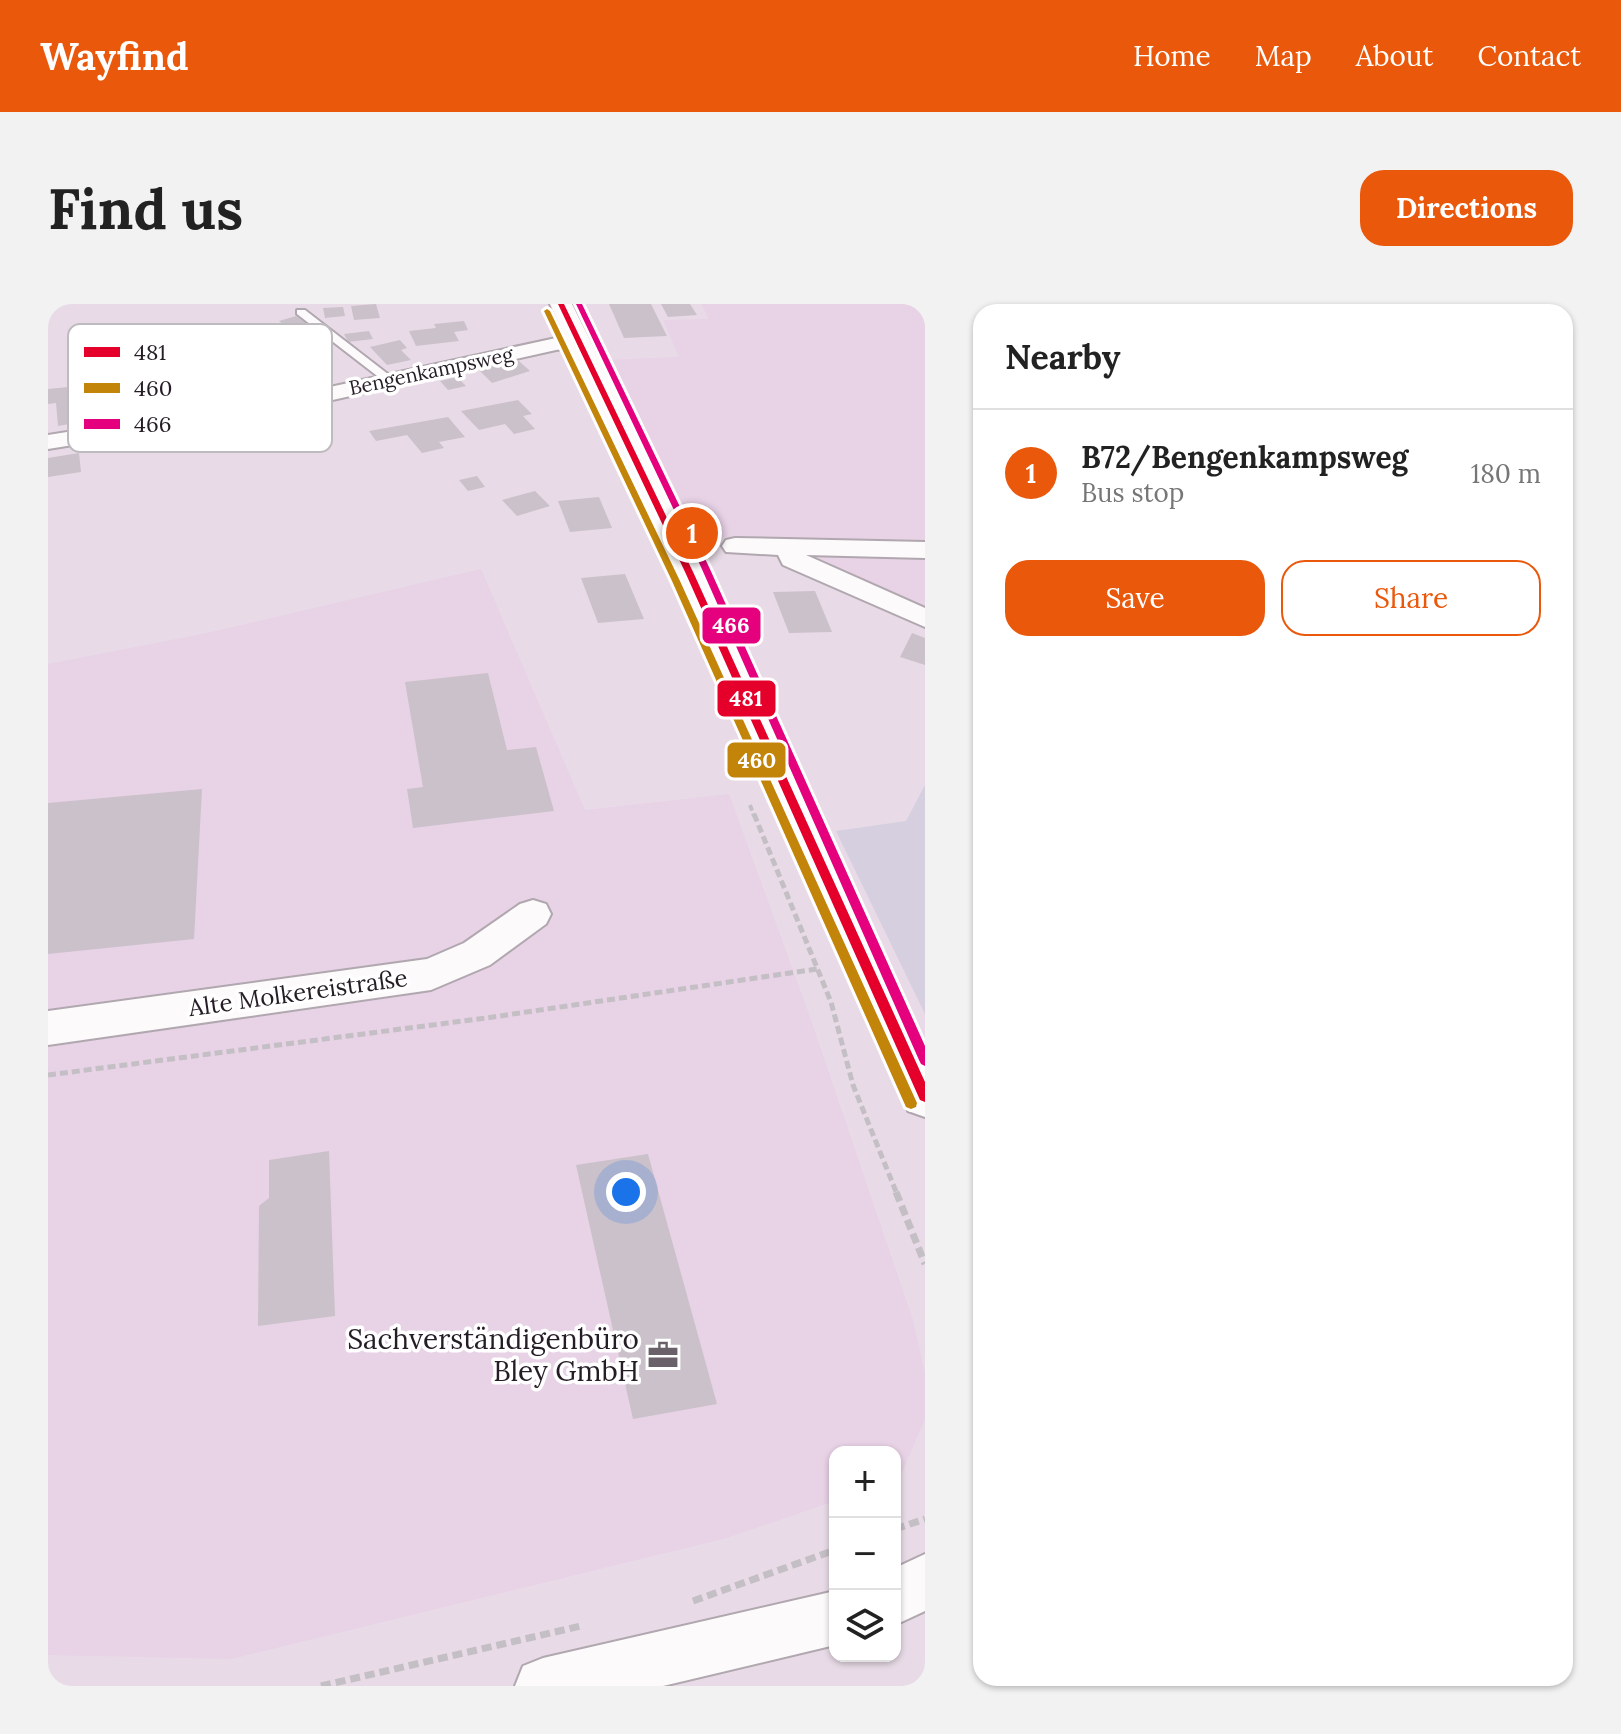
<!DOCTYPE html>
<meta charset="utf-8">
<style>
:root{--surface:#fff;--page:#f2f2f2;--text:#222;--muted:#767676;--line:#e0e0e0;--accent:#ea580c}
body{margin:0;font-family:Lora,serif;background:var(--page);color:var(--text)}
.controls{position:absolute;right:24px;bottom:24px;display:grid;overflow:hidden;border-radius:16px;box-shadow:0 2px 6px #0004}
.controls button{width:72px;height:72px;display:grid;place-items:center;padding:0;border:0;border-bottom:2px solid var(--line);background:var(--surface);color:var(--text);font:40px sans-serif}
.you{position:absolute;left:578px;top:888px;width:28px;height:28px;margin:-20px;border:6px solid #fff;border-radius:50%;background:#1a73e8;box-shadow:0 0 0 12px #1a73e833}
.badge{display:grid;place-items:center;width:52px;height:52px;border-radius:50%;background:var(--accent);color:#fff;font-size:26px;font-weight:700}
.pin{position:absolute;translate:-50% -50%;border:4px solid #fff;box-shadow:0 2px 8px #0006}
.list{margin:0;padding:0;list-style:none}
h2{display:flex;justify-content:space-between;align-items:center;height:104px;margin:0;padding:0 32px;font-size:34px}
h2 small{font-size:26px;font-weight:400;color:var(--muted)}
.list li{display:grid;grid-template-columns:52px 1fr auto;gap:24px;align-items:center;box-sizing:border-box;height:128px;padding:0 32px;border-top:2px solid var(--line)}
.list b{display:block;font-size:30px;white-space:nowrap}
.list p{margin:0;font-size:26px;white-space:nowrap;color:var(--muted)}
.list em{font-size:26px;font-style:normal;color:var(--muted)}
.actions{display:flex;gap:16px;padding:24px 32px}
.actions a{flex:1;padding:18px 0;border:2px solid var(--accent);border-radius:24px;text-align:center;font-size:28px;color:var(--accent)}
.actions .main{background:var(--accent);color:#fff}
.icon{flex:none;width:44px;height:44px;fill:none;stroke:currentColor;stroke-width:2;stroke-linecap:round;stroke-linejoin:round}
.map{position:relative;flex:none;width:877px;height:1382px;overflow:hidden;border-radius:24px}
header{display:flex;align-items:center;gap:48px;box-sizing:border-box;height:112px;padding:0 40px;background:var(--accent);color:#fff}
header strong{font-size:38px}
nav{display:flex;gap:44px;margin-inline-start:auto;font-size:28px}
.intro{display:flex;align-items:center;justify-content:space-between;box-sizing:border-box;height:192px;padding:0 48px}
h1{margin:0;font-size:56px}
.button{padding:20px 36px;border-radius:24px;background:var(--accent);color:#fff;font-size:28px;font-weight:700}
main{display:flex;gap:48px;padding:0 48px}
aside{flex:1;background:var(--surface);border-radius:24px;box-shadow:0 2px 6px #0004}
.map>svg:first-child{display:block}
.built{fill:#e8d2e6}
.industrial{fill:#d6cfdf}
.building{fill:#cbc1ca}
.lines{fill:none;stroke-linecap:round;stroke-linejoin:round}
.service-casing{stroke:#b0a7af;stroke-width:4}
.minor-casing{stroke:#b0a7af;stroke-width:4}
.primary-casing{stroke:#b0a7af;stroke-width:4}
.path-far2{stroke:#c4bfc4;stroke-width:4;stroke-dasharray:6 3;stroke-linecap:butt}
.path-far1{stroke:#c4bfc4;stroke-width:5;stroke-dasharray:8 4;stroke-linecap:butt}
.path{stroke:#c4bfc4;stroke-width:7;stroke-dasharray:10 5;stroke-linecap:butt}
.service{fill:#fcfafb;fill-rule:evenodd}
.minor{fill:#fcfafb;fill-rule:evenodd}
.primary{fill:#fcfafb;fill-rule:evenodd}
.bus-1-casing{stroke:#fff;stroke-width:6}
.bus-2-casing{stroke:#fff;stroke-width:6}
.bus-3-casing{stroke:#fff;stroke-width:6}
.bus-1{fill:#e4002b;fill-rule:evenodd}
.bus-2{fill:#c28409;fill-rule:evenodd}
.bus-3{fill:#e5007d;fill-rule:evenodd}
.labels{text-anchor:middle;stroke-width:7;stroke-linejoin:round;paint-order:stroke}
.far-street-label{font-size:20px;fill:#251d25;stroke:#fff}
.street-label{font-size:24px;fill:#251d25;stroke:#fff}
.near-poi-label{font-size:28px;fill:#251d25;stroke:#fff;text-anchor:end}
.key{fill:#fff;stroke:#bebbbe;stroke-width:2}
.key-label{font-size:22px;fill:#251d25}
.line-badge{stroke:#fff;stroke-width:3}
.badge-label{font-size:22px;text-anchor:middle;font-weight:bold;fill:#fff}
</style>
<header>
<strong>Wayfind</strong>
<nav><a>Home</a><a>Map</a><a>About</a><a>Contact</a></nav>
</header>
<div class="intro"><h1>Find us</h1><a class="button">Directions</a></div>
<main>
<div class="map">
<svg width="877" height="1382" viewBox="0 0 877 1382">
<rect width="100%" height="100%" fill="#e8dbe7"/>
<!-- built -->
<g class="built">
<polygon points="653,0 877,0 877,304 766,252 683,250 678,233 639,237 554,56 631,53 615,16 661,15"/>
<polygon points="433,265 537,506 681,490 762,713 865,1016 877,1069 877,1115 851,1175 847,1177 847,1148 787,1148 787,1197 679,1234 183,1355 0,1351 0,360 159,329"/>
</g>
<!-- industrial -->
<polygon class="industrial" points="877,481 877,710 788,527 858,517"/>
<!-- building -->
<g class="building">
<polygon points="328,0 332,14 306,16 303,2"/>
<polygon points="561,0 603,0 619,32 576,34"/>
<polygon points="613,0 642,0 649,11 620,13"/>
<polygon points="295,3 297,12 277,14 275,4"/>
<polygon points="248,12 265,24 253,28 260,34 229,46 211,33 240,24 231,17"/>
<polygon points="416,17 420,26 406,28 411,37 368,42 361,27 388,24 386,20"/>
<polygon points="321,27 325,35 300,38 296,30"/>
<polygon points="352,36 359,44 353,46 363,56 339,61 322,43"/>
<polygon points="471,57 482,67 444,79 429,64"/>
<polygon points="409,73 418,82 400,86 392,77"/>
<polygon points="20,83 21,98 50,94 51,100 91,95 94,107 10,122 8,99 0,100 0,85"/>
<polygon points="470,96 484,110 475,112 487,125 466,130 457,120 431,126 413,107"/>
<polygon points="400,113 417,133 391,138 396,144 374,149 359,131 328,137 321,127"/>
<polygon points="31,149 33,168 0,173 0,154"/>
<polygon points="429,172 437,183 420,187 411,176"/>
<polygon points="487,187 502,202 469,212 454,196"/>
<polygon points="551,193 564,224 522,228 510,197"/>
<polygon points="577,270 596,315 550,319 533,274"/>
<polygon points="767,287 784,328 741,329 725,288"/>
<polygon points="864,329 877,334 877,361 852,353"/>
<polygon points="440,369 459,446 488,443 506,507 365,524 359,485 375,483 357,378"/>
<polygon points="154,485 146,635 0,650 0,499"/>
<polygon points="281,847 287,1012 210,1022 211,902 221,894 221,856"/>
<polygon points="600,850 669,1100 585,1115 528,861"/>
</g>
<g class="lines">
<!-- service casing -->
<g class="service-casing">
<polygon id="service" points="249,6 257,6 345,74 345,78 337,78 249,10"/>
</g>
<!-- minor casing -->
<g class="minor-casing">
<g id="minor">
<polygon points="531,32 541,38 538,42 508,46 231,108 0,145 0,131 231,94 508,34"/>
<polygon points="687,234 877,238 877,254 758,251 877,304 877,323 735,261 730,251 678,248 674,242 678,236"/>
<polygon points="485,596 498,600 503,610 498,620 442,661 383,686 0,741 0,707 379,655 416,639 472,600"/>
<polygon points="877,1250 877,1307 847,1321 847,1264"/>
<polygon points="787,1287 787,1341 615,1382 467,1382 475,1362 495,1354"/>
</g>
</g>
<!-- primary casing -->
<g class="primary-casing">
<polygon id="primary" points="502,0 524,0 658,270 877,744 877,813 860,807 839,761 627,270"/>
</g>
<!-- path-far2 -->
<polyline class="path-far2" points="702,501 706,512"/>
<!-- path-far1 -->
<g class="path-far1">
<polyline points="706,510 783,698 805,781 849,890"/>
<polyline points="0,771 438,714 769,665"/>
</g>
<!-- path -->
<g class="path">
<polyline points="848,888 877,960"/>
<polyline points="847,1225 877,1215"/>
<polyline points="645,1297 787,1246"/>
<polyline points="273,1382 533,1322"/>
</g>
<!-- service -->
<use href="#service" class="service"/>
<!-- minor -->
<use href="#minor" class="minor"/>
<!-- primary -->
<use href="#primary" class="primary"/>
<!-- bus-1 casing -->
<g class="bus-1-casing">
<polygon id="bus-1" points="510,0 516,0 646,270 877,778 877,798 872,796 638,270"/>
</g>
<!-- bus-2 casing -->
<g class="bus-2-casing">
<polygon id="bus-2" points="499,5 502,7 632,277 869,799 868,803 863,805 858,803 624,277 496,7"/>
</g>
<!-- bus-3 casing -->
<g class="bus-3-casing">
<polygon id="bus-3" points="528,0 534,0 661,263 877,742 877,762 873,760 871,756 653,263"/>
</g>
<!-- bus-1 -->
<use href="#bus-1" class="bus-1"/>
<!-- bus-2 -->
<use href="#bus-2" class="bus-2"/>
<!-- bus-3 -->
<use href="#bus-3" class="bus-3"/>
</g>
<!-- icons -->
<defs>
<g id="office-bare" transform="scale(2.4)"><path d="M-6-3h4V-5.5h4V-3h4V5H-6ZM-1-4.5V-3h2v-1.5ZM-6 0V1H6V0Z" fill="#696069" stroke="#fff" stroke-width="2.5" paint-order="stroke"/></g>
</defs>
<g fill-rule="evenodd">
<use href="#office-bare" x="615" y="1051"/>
</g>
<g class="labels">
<!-- far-street labels -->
<g class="far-street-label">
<text transform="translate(383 67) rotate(-12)" y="7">Bengenkampsweg</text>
</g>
<!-- street labels -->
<g class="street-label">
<text transform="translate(250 689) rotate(-8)" y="8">Alte Molkereistraße</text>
</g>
<!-- near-poi labels -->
<g class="near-poi-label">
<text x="591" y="1045">Sachverständigenbüro<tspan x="591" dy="32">Bley GmbH</tspan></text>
</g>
</g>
<!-- legend -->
<rect x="20" y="20" width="264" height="128" rx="12" class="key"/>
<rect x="36" y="43" width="36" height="10" fill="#e4002b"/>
<rect x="36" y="79" width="36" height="10" fill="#c28409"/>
<rect x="36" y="115" width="36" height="10" fill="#e5007d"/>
<g class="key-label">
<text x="86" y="56">481</text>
<text x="86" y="92">460</text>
<text x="86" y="128">466</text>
</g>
<g class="line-badge">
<rect x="653" y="302" width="61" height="39" rx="8" fill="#e5007d"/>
<rect x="668" y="375" width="61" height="39" rx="8" fill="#e4002b"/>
<rect x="678" y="437" width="61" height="38" rx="8" fill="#c28409"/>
</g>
<g class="badge-label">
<text x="683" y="329">466</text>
<text x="698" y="402">481</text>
<text x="709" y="464">460</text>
</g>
</svg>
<div class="controls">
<button>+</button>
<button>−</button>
<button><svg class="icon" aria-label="layers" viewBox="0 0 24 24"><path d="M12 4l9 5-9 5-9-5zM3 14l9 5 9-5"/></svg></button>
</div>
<div class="you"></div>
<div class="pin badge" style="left:644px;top:229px">1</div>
</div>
<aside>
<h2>Nearby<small></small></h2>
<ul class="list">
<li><span class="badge">1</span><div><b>B72/Bengenkampsweg</b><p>Bus stop</p></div><em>180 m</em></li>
</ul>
<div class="actions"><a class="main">Save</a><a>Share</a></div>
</aside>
</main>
